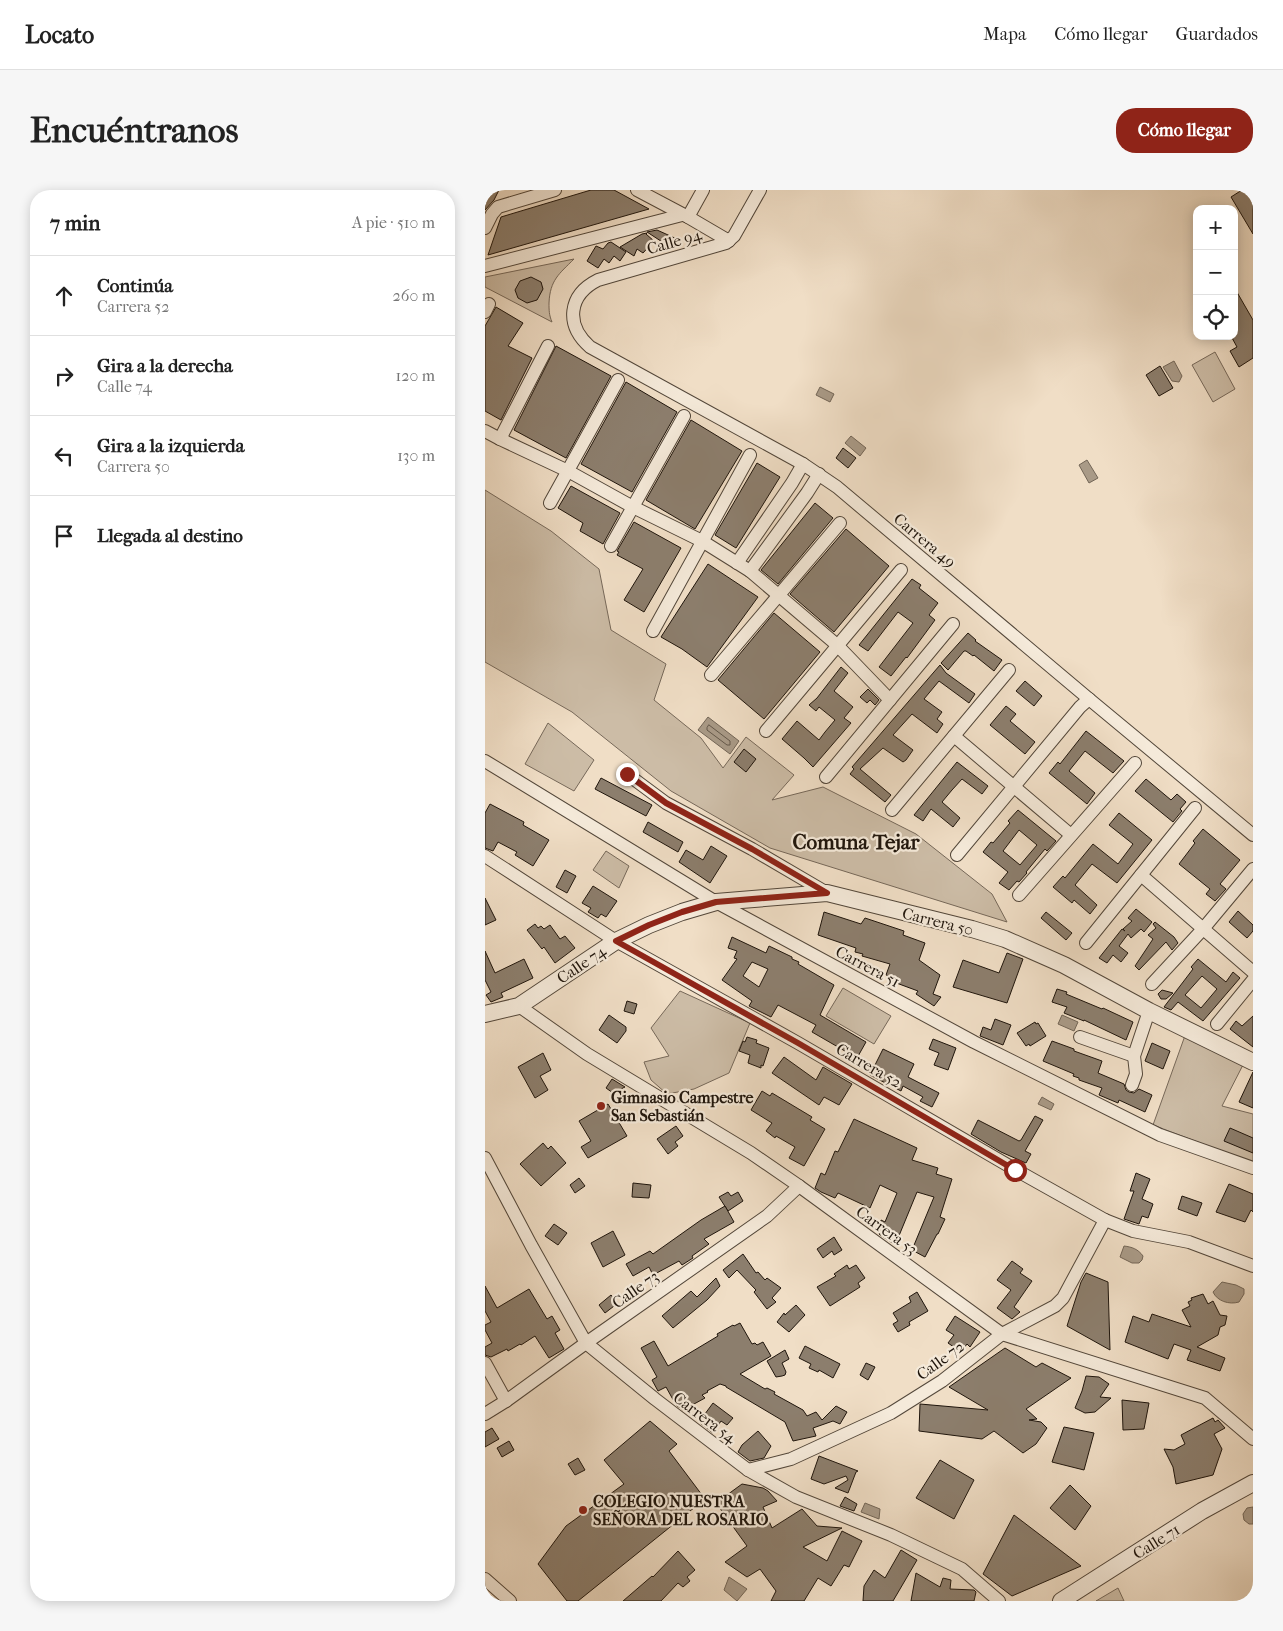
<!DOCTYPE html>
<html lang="es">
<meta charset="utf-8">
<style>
:root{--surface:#fff;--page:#f6f6f6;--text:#222;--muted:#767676;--line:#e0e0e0;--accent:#8f2418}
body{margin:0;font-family:"IM FELL French Canon",serif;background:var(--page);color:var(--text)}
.controls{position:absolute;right:15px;top:15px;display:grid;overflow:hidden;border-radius:10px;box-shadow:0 2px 12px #0003}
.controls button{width:45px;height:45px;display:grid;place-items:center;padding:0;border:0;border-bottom:1px solid var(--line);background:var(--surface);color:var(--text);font:25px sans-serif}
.stop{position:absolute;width:15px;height:15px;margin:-11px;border:4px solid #8f2418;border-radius:50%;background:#fff}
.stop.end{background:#8f2418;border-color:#fff;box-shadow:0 1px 5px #0008}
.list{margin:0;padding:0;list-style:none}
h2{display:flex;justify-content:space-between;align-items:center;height:65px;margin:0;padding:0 20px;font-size:21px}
h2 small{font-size:16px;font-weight:400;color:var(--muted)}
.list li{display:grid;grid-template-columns:32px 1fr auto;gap:15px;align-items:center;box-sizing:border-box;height:80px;padding:0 20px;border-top:1px solid var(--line)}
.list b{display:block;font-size:19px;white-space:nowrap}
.list p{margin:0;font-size:16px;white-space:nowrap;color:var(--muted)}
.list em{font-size:16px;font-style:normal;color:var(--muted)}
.icon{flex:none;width:28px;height:28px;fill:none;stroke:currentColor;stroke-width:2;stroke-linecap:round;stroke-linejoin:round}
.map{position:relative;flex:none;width:768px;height:1411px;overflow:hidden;border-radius:20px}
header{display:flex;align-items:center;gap:30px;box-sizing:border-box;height:70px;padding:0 25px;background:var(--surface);border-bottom:1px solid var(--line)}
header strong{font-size:24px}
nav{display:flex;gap:28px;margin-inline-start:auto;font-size:18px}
.intro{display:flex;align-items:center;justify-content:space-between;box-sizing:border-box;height:120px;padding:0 30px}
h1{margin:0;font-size:35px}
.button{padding:12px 22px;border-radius:20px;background:var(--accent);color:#fff;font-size:18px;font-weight:700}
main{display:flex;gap:30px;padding:0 30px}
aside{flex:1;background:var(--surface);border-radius:20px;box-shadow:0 2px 12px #0003}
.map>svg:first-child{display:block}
.green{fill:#ccbca6;stroke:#766859}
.water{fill:#a99a87;stroke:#726556}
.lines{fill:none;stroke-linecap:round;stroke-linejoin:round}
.shore{stroke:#64584a;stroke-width:1}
.building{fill:#8c7e6d;stroke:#1f150c;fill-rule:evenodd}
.minor-casing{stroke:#53473a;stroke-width:14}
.tertiary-casing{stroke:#53473a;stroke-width:18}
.minor{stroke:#f5eada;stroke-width:12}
.tertiary{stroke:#f5eada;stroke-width:16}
.route{stroke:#8f2418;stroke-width:6}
.poi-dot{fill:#8f2418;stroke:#f5eada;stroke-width:2}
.labels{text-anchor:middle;stroke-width:4.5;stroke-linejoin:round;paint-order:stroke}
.street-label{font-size:16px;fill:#1f150c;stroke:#f5eada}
.poi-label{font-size:16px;font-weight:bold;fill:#1f150c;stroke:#f5eada;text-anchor:start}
.district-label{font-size:21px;font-weight:bold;fill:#1f150c;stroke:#f5eada}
</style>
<header>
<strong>Locato</strong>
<nav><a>Mapa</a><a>Cómo llegar</a><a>Guardados</a></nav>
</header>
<div class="intro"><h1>Encuéntranos</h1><a class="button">Cómo llegar</a></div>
<main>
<aside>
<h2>7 min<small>A pie · 510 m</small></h2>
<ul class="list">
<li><svg class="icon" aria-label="ahead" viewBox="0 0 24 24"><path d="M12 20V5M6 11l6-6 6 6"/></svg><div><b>Continúa</b><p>Carrera 52</p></div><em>260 m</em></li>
<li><svg class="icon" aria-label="right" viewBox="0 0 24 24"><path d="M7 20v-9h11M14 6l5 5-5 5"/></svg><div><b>Gira a la derecha</b><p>Calle 74</p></div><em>120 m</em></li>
<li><svg class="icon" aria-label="left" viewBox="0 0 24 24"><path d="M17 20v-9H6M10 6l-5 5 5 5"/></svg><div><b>Gira a la izquierda</b><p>Carrera 50</p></div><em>130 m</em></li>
<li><svg class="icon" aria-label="arrive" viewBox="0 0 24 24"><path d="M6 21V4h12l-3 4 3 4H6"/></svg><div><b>Llegada al destino</b></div></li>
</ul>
</aside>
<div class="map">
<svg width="768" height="1411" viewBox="0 0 768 1411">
<rect width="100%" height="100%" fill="#f0dec6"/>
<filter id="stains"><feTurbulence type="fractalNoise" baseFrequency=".004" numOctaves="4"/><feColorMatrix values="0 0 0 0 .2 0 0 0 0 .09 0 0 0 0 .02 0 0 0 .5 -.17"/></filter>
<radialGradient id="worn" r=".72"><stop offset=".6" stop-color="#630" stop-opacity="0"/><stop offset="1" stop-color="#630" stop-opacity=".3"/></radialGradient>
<!-- green -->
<g class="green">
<path d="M89,69C74,84 65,90 64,113C64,120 64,125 67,132L0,97V87Z"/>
<polygon points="730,162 750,199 728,212 707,175"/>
<polygon points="0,300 66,341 114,379 126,440 181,474 169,510 216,548 238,578 261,547 309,585 287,610 338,597 431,644 507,704 522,732 285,658 186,601 87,522 0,472"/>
<polygon points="63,533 109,570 89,601 40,574"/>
<polygon points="121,661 144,676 134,698 108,680"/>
<polygon points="358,798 406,826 389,854 341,826"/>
<polygon points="195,801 265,833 244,883 209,899 182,904 166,890 159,872 184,866 166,838"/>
<polygon points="702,840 761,869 737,916 768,924 768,973 668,935"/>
<polygon points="633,1398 639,1411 611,1411"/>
</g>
<!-- water -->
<g class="water">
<polygon points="689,171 697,186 694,192 687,191 678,177"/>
<polygon points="335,197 349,204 345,212 331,205"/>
<polygon points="366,246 381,258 375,266 360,253"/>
<polygon points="602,270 613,288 604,293 594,275"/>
<polygon points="223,527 254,551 245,564 213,540"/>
<polygon points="577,825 593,832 589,841 573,834"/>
<polygon points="557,907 569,914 566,920 553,914"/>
<path d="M639,1056C647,1057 653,1059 658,1066L657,1070L654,1073H647L635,1067Z"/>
<path d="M737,1092L751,1095L759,1099V1104L754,1112C744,1115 732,1111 728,1102Z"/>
<polygon points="380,1313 395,1319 394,1329 376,1322"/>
<polygon points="768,1317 768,1334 764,1334 759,1330 758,1324 762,1318"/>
<polygon points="244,1387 262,1399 252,1411 239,1400"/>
</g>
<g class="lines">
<!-- shore -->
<polygon class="shore" points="224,535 245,551 245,555 242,555 222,540 222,538"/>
</g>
<!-- building -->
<g class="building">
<polygon points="0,0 14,0 9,10 0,20"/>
<polygon points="106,0 129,0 164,19 3,65 16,27"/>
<polygon points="757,0 768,0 768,44 746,7"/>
<polygon points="172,40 192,49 185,57 162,42"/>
<polygon points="162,43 161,44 169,51 158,63 152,59 149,66 135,57 157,44"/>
<polygon points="126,52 141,62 135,71 129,66 124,73 119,69 113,78 102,71 111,56 118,59 123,53"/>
<polygon points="46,87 56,92 58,99 52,110 42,113 33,108 30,100 35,91"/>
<polygon points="749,97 768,130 768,168 754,177 745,161 752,157 746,146 749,146"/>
<polygon points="11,117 38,133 23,156 47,168 16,230 0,221 0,136"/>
<polygon points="71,156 126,186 81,268 29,240"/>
<polygon points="675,176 688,198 674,206 661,185"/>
<polygon points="141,192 192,222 147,302 96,274"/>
<polygon points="206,230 257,261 210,339 161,310"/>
<polygon points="358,258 371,268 363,278 351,268"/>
<polygon points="272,273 295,287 251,358 230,345"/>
<polygon points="86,296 135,323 118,354 95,341 98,333 73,318"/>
<polygon points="330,313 348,328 293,394 276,380"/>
<polygon points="149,332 196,358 159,422 139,410 158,379 132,365 134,362 132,361"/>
<polygon points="361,339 404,376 349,442 305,404"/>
<polygon points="223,374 273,407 222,477 197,459 176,447"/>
<polygon points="427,389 436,395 434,398 453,413 444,425 450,430 422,468 421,467 406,486 394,477 428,433 413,422 383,461 374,455"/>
<polygon points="289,423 335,462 279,529 233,490"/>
<polygon points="483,443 491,450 490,451 517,470 509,481 489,465 488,466 481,461 479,461 463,480 456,473"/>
<polygon points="455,475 461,483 490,504 484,513 454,491 439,509 457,522 452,529 458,534 452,543 427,524 408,545 428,560 421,570 418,572 398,558 375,579 406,605 400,612 365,584 369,579 367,577"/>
<polygon points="356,477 363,483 349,501 368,517 359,528 366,533 328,577 319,568 297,549 312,531 334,550 340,542 350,530 334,517 331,521 324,515 332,508"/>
<polygon points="540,491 557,506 549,516 531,501"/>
<polygon points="383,499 394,510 390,515 385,510 382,513 375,507"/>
<polygon points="521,516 531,524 525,531 550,552 540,564 505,535"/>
<polygon points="601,541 639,571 628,583 600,561 584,581 610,603 602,614 564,583 573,572 575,574"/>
<polygon points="259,559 271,569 261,582 249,572"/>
<polygon points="472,572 503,596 497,604 477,589 467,600 457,612 475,628 468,637 446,619 438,631 429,625"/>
<polygon points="116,588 167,615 161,626 110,599"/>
<polygon points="661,589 686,610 692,604 701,612 695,619 697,621 688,632 650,601"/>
<polygon points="5,614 39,632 38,635 64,650 48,676 30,665 32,662 13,652 8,661 0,658 0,623"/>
<path d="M533,620L571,651L562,661L560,659L541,682L542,683L534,692L532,691L524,700L514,693L523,682L498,662L506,652L508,653L525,633L523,631ZM534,640L552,655L535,675L518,661Z"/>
<polygon points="634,623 667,650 632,693 607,674 590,695 612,715 605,724 589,710 587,713 568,697 578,686 580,688 608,654 633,674 648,654 624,635"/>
<polygon points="163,632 198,652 193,662 158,642"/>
<polygon points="718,639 755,670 735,694 741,699 730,711 721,704 725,699 694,674 710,653 708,651"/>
<polygon points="226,656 242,666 225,693 194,672 201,660 218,670"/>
<polygon points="80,680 91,686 82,703 71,697"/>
<polygon points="108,696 132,711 121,727 116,724 113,728 103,722 106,718 97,713"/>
<polygon points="0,708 11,730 0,735"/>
<polygon points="651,719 667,732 659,742 656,739 646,748 643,744 634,756 643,763 636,772 628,765 622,773 614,768 637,739 640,741 638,739 647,731 643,728"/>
<polygon points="753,721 768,735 768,741 762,748 744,732"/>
<polygon points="339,722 376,734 380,728 419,741 418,745 440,753 434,770 455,785 448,804 456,807 449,816 431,804 433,801 406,791 408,787 401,785 405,774 377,766 378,764 370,762 371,758 333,745"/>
<polygon points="561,722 587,743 581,750 556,728"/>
<polygon points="670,732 689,747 693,753 687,760 681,752 654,780 650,776 668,749 663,745 671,738 668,734"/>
<polygon points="50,734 53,738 56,736 59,739 65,735 75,749 80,746 90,758 70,773 59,757 57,759 42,740"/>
<path d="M247,747L281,763L284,756L307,767V769L314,772L313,774L349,795L335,825L381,852L372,868L327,842L331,835L293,815L286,827L264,816L267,811L237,790L252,769L249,768L252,761L243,758ZM267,772L283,779L274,797L258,786Z"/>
<polygon points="0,761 10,783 39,769 48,788 16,803 18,807 6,812 1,805 6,802 0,790"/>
<polygon points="522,763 538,769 522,813 468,797 478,770 514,783"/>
<path d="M713,769L741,792L748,782L755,788L718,831L693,812L686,820L679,817L708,779L706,777ZM717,786L732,799L716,818L700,805Z"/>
<polygon points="572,799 582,802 581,804 617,819 618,818 648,832 641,850 599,830 599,831 579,823 582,817 567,812"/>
<polygon points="677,800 688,803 681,809 676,809 673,804"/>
<polygon points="142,811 152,814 149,824 139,821"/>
<polygon points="124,825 141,837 141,841 132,853 114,840"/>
<polygon points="768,826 768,857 745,839 751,831 757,836"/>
<polygon points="510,829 526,835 518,855 495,846 498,837 506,840"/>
<polygon points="550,832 551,834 553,833 561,846 545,856 544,854 541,856 532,843"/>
<polygon points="262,847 272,850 271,853 284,858 278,876 276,875 276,878 263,873 265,865 254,861 258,851 260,852"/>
<polygon points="448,849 471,858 463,880 449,875 454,863 444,859"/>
<polygon points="567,851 589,859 589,861 617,871 613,883 639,894 641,900 644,902 649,903 654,899 667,905 660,922 634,910 633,913 614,905 617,898 594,890 594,888 588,886 589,884 558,871"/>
<polygon points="667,853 685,861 678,879 660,871"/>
<polygon points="398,859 429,874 423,887 454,903 447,917 435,911 438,907 418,896 416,901 385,885"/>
<polygon points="58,863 66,880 55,886 63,900 50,908 33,877"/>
<polygon points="299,867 331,890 338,877 367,894 354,915 339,907 334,915 287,883"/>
<polygon points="768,882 768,918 754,912"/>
<polygon points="127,889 140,897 128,903 121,898"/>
<polygon points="277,901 285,906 287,903 327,927 325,930 340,939 319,976 304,968 310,957 291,946 290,948 281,941 287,933 266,920"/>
<polygon points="123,914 142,946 103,968 96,957 106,951 94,931"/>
<polygon points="550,926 558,930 540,961 546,964 541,973 516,962 486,944 493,930 534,951 536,950"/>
<polygon points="369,929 432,958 427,970 453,978 451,984 467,989 455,1027 460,1029 453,1044 452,1044 440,1067 427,1060 449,1007 432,1002 411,1053 410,1052 409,1054 394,1044 396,1040 392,1038 396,1030 400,1032 412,1003 395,995 385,1018 353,1003 350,1008 336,1002 330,998 336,983 340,985 350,961 353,962"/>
<polygon points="191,936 198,946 190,952 193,956 183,964 172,949"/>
<polygon points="745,938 768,948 768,963 739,951"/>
<polygon points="58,953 63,959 66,956 81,973 56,996 35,974"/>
<polygon points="651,983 665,989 657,1009 668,1014 663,1028 657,1026 654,1034 639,1029 649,1001 645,1001"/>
<polygon points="94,988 100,996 90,1003 85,995"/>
<polygon points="148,993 166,995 164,1008 147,1007"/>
<polygon points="744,994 768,1004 768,1022 766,1020 760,1032 731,1022"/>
<polygon points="243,1002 246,1006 253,1002 258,1011 243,1021 234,1007"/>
<polygon points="697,1006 717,1013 712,1026 693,1019"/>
<polygon points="240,1016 249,1032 219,1049 224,1054 207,1066 208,1068 197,1075 194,1071 168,1085 164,1077 148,1086 141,1074 165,1061 168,1064 216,1030"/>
<polygon points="69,1034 82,1043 73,1055 60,1046"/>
<polygon points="128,1041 140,1065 118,1077 106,1053"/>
<polygon points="349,1047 357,1060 349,1065 347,1061 338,1068 332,1059"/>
<polygon points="258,1064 271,1083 273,1082 280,1090 282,1088 296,1098 287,1108 291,1112 282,1119 269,1102 271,1100 252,1080 244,1088 238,1080"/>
<polygon points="527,1071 538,1079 535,1083 547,1091 529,1117 535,1122 527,1129 512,1118 526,1100 512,1090"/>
<polygon points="362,1075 364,1079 371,1075 380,1088 373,1093 375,1097 345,1116 332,1097 351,1086 349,1084"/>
<polygon points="601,1083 623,1092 625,1160 582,1136 596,1092"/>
<polygon points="231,1088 235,1096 222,1110 188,1138 177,1126 206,1101 212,1107"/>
<polygon points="0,1096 12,1118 44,1099 62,1129 67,1126 75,1140 70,1143 79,1159 64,1168 50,1146 36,1155 35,1154 23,1161 22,1159 6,1167 0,1165 0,1157 7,1153 0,1140 0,1135 6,1132 0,1121"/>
<polygon points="432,1102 443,1121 424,1132 425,1135 413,1142 408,1134 413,1131 408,1123 426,1112 424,1107"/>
<polygon points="718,1104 723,1114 728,1111 735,1125 742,1126 740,1135 735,1137 733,1145 712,1157 740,1168 735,1181 702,1170 706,1160 689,1154 683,1169 640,1152 648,1126 664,1132 667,1124 706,1137 697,1120 705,1116 703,1112 707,1110 706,1108"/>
<polygon points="126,1105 133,1113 120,1123 114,1115"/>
<polygon points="311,1115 320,1125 304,1142 292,1132 299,1123 300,1125"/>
<polygon points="470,1126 495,1142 485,1157 482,1154 476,1162 463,1153 469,1145 461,1140"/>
<polygon points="255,1133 267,1154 270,1153 272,1155 278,1152 286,1166 255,1184 280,1199 282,1198 290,1202 289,1204 318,1220 322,1226 331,1222 337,1230 351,1216 362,1222 355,1234 348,1231 328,1238 331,1246 308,1251 300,1232 241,1197 241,1196 235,1194 222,1201 223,1202 217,1205 220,1208 198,1220 191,1215 181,1197 173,1201 167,1190 172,1187 156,1158 169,1151 183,1176 233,1146 232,1144 248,1135 249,1136"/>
<polygon points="320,1156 355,1174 348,1188 334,1180 333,1182 324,1178 326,1174 314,1168"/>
<polygon points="520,1158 551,1177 557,1173 586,1188 541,1219 552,1229 544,1230 556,1232 562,1238 551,1254 538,1263 509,1241 497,1249 434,1241 435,1214 503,1220 464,1197"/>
<polygon points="300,1160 304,1169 297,1173 301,1182 300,1185 297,1186 291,1187 282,1171"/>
<polygon points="381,1173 390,1177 383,1190 375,1185"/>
<polygon points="601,1186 614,1187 624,1194 615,1207 626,1208 610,1222 600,1223 590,1218 597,1201"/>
<polygon points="637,1210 664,1213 659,1239 638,1240"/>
<polygon points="228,1213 248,1228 242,1235 236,1231 228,1243 214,1232"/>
<polygon points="728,1228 730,1232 733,1230 740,1238 729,1244 737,1259 728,1285 691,1294 688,1277 679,1259 689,1260 700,1254 696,1245"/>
<polygon points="165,1231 192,1254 184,1261 220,1309 93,1411 82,1411 53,1374 81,1336 139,1294 119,1270"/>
<polygon points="579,1237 609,1243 599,1280 567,1272"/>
<polygon points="7,1238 14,1249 0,1257 0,1242"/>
<polygon points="273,1241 286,1256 279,1268 265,1271 253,1262 257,1255"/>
<polygon points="24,1251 29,1260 17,1267 12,1258"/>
<polygon points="334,1266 373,1281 371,1282 363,1303 350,1298 363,1290 361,1286 339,1294 326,1289"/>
<polygon points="93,1268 100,1280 90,1285 83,1274"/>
<polygon points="455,1270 489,1290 469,1329 431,1308"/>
<polygon points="257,1294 278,1298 283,1301 292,1311 278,1317 287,1338 317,1319 332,1336 357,1338 318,1357 342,1371 357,1341 377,1351 364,1377 359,1375 346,1396 333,1388 319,1411 286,1411 291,1401 275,1379 262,1387 240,1372 262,1356 231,1313"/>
<polygon points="585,1295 606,1316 590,1340 565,1318"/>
<polygon points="360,1307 372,1314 369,1321 355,1316"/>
<polygon points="529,1325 596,1376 527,1406 498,1384"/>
<polygon points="416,1360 432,1370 408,1411 378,1411 379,1396 389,1380 400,1388"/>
<polygon points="193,1361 210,1380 202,1387 205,1391 198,1397 193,1393 176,1411 138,1411 167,1386 168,1387"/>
<polygon points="431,1383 455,1397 458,1388 466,1390 465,1399 489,1400 491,1402 489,1411 426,1411"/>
</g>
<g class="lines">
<!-- minor casing -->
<g class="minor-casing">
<g id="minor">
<polyline points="152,0 203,27 244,51"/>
<path d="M275,0L249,46L241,53L113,90C83,105 80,135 105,157L318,274L352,297L604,509L768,645"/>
<polyline points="203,27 218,0"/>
<polyline points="0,38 7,24 13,17 70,0"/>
<polyline points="0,76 197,25"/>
<polyline points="0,122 4,114"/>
<polyline points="0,241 15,249 83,281 148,317 217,351 265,381 352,455 405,510"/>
<polyline points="15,249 63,156"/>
<polyline points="65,313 133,190"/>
<polyline points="126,356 199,226"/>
<polyline points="252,373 307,293 318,274"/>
<polyline points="265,381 322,303 334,284"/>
<polyline points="168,441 265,265"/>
<polyline points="226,485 355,333"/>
<polyline points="281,541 416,380"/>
<polyline points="469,546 586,645"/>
<polyline points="0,571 231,712 489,852 675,945 768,978"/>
<polyline points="142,584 181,613 267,659 342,703"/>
<polyline points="341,587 468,434"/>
<polyline points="407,620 524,480"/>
<polyline points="472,665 595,517 604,509"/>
<polyline points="0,666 131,751 313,853 531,980 620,1030 648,1041 704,1052 768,1076"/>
<polyline points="656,685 768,782"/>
<polyline points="534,705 650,573"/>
<polyline points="601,753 710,618"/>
<polyline points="667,794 718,739 768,679"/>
<polyline points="34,816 102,864 266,963 314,996 517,1144 720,1208 768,1249"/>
<polyline points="732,834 768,790"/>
<polyline points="595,847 649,866"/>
<polyline points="647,895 651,884 649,866 664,821"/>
<polyline points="0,968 46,1055 101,1153 170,1209 263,1280 311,1307 406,1345 477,1379 514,1411"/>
<polyline points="0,1173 21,1211"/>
<polyline points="0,1224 21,1211 101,1153 282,1026 314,996"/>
<polyline points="263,1280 306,1269 406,1223 457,1191 517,1144 570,1116 578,1108 620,1030"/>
<polyline points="0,1389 25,1411"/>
</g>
</g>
<!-- tertiary casing -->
<g class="tertiary-casing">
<g id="tertiary">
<polyline points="0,824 34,816 131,751 164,735 197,722 231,712 342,703 487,739 520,749 579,775 664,821 768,872"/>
<polyline points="576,1411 717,1321 768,1293"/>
</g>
</g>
<!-- minor -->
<use href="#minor" class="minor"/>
<!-- tertiary -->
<use href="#tertiary" class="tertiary"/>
</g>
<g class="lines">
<!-- route -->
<polyline class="route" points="142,584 181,613 267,659 342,703 231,712 197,722 164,735 131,751 313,853 530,980"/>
</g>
<!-- markers -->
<g class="poi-dot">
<circle cx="116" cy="916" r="5"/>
<circle cx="98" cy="1320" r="5"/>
</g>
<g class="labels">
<!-- street labels -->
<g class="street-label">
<text transform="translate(189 51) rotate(-16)" y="6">Calle 94</text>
<text transform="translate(440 350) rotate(40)" y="6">Carrera 49</text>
<text transform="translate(453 731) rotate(14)" y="6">Carrera 50</text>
<text transform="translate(96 774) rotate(-34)" y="6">Calle 74</text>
<text transform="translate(383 776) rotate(28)" y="6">Carrera 51</text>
<text transform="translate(384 875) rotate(30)" y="6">Carrera 52</text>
<text transform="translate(402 1040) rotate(36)" y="6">Carrera 53</text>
<text transform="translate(150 1099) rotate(-35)" y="6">Calle 73</text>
<text transform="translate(455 1170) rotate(-36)" y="6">Calle 72</text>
<text transform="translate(220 1227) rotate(37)" y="6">Carrera 54</text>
<text transform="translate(671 1351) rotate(-32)" y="6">Calle 71</text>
</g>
<!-- poi labels -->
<g class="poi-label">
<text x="126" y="913">Gimnasio Campestre<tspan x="126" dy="18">San Sebastián</tspan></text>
<text x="108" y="1317">COLEGIO NUESTRA<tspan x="108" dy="18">SEÑORA DEL ROSARIO</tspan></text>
</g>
<!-- district labels -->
<g class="district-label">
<text x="371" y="659">Comuna Tejar</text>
</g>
</g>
<rect width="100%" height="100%" filter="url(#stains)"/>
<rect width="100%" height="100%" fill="url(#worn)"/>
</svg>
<div class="controls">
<button>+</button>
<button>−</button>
<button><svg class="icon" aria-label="locate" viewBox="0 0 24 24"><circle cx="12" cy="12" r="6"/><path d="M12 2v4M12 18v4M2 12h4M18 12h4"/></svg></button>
</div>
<div class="stop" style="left:530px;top:980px"></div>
<div class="stop end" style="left:142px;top:584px"></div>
</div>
</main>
